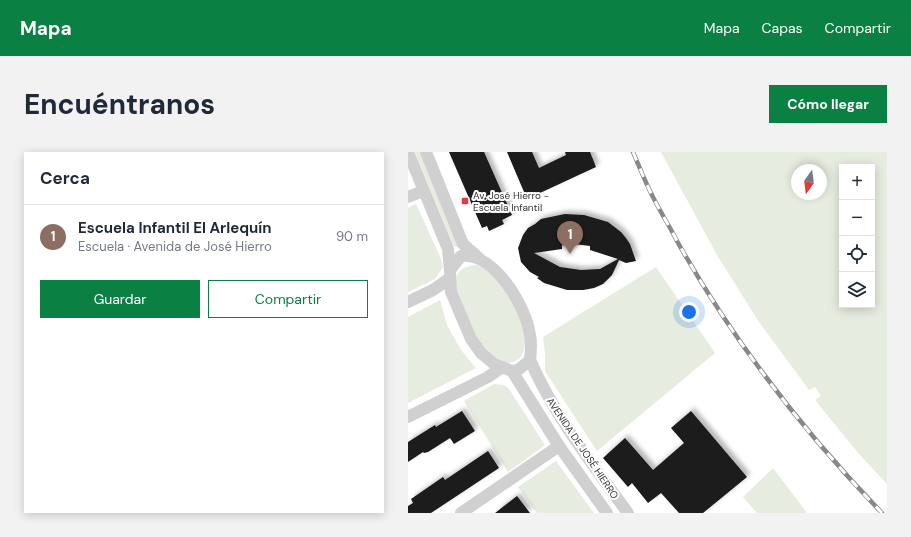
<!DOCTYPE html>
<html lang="es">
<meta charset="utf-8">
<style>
:root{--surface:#fff;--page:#f2f2f3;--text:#1f2937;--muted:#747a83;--line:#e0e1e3;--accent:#0b8043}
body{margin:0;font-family:"DM Sans",sans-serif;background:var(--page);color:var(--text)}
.controls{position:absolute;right:12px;top:12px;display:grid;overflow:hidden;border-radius:0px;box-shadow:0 2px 10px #0003}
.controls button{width:36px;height:36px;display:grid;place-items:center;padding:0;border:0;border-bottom:1px solid var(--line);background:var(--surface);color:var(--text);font:20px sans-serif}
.compass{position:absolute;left:383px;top:12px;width:36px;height:36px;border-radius:50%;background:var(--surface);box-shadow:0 2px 10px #0003;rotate:194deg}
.you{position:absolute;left:281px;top:160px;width:14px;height:14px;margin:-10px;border:3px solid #fff;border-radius:50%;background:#1a73e8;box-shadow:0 0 0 6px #1a73e833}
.badge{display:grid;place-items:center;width:26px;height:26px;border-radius:50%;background:var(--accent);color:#fff;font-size:13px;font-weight:700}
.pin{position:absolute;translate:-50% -33px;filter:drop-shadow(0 1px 2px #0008)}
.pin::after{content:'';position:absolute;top:21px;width:14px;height:12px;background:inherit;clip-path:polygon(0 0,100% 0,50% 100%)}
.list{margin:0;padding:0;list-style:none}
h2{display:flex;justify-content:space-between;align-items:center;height:52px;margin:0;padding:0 16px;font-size:17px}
h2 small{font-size:13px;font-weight:400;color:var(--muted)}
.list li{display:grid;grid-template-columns:26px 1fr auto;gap:12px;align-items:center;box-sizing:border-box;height:64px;padding:0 16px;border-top:1px solid var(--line)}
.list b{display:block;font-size:15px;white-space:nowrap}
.list p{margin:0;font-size:13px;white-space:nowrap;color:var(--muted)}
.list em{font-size:13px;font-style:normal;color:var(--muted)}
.actions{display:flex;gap:8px;padding:12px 16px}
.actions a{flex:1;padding:9px 0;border:1px solid var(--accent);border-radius:0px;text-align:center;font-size:14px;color:var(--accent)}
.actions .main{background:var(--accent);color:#fff}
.icon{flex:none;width:22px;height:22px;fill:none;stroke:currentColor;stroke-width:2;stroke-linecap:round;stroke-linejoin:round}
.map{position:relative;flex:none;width:479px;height:361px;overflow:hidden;border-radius:0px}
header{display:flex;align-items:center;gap:24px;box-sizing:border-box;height:56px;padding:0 20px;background:var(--accent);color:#fff}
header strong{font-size:19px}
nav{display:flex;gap:22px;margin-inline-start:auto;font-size:14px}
.intro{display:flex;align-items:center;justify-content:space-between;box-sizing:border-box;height:96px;padding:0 24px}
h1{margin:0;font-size:28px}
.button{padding:10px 18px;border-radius:0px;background:var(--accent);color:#fff;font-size:14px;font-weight:700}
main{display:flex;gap:24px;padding:0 24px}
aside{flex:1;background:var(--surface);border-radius:0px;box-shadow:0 2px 10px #0003}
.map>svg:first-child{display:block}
.green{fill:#e6ecdf;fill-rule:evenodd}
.building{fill:#1a1a1a;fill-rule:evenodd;filter:url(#shadow)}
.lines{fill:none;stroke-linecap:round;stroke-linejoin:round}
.minor{stroke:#d0d0d0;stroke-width:12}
.rail-casing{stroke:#888;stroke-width:4.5}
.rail{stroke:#fff;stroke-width:3;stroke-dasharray:9;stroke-linecap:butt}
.poi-dot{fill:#e63946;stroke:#fff;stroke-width:1.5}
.labels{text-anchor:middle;stroke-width:4;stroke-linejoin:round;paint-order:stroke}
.poi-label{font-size:10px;fill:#333;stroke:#fff;text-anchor:start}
.street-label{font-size:10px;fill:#333;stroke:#fff}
</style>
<header>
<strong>Mapa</strong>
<nav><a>Mapa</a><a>Capas</a><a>Compartir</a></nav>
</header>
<div class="intro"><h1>Encuéntranos</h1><a class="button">Cómo llegar</a></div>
<main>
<aside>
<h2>Cerca<small></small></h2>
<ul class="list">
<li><span class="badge" style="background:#8d6e63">1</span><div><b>Escuela Infantil El Arlequín</b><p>Escuela · Avenida de José Hierro</p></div><em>90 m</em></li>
</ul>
<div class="actions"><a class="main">Guardar</a><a>Compartir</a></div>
</aside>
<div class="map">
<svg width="479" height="361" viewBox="0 0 479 361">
<defs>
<filter id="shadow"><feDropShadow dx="3.5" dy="-3.5" stdDeviation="2" flood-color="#0004"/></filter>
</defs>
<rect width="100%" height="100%" fill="#fff"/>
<!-- green -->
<g class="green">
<polygon points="7,0 12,0 50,94 47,95 45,93"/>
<path d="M253,0H479V332L451,302L407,248L413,244L407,235L401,238L351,170L309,103ZM434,15H464V153H434ZM389,18H413V42H389Z"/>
<polygon points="8,52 33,107 35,115 27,127 0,140 0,56"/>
<path d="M67,113C83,117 98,137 106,151C115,166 128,207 101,211C77,214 37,139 51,120C55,115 62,114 67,113Z"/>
<polygon points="248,115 307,201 189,299 137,219 137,201 135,185"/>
<polygon points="32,148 39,173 53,198 68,216 0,251 0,165"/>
<polygon points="86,232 96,233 101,237 137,293 100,320 56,249"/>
<polygon points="148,309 186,361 129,361 110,335"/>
<polygon points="365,316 399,361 349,361 335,345"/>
</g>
<!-- building -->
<g class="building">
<polygon points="41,0 76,0 104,63 94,68 96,72 81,79 79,74 74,76"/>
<polygon points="99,0 124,0 131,16 158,3 157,0 182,0 188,15 119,47"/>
<path d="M157,62L176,63L200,70L213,80L218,86L222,92L228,109L218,111L211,108L204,123L195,132L186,136L175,138H159L136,131L129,126L131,125L122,120L113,110L110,96L115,83L120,76L127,72L133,67ZM166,92L182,94V98L210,107L192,117L173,118L152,115L126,101L154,97V93Z"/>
<polygon points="54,259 67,279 46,292 42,286 20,300 16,301 15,300 0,310 0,290 27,273 28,275"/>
<polygon points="283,259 339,325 295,361 271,361 253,341 240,351 224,331 220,335 195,306 217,286 245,318 276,291 263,276"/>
<polygon points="80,299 91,316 23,361 0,361 0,354 5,351 3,347 35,325 37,328"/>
<polygon points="109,344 122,361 87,361"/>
</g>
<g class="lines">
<!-- minor -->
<g class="minor">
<path d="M0,0L40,97L42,118L43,140L63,187L73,201L86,212L104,219L110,218L122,208C123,199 124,191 122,183C118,154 86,100 53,104L42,118"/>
<polyline points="18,0 55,92 71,106"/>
<polyline points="0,45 15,39"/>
<polyline points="0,150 25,138 42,126"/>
<path d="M122,208C146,263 184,312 220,361"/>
<polyline points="104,219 151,294 199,361"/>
<polyline points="0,265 80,225 94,215"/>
<polyline points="53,361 151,294"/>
</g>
<!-- rail casing -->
<g class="rail-casing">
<path id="rail" d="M225,0C232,16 238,32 246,47C253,61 262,75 269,89C325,189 395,279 474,361"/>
</g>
<!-- rail -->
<use href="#rail" class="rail"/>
</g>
<!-- markers -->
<rect class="poi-dot" x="53" y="45" width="8" height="8" rx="2"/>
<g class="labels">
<!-- poi labels -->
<g class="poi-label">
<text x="65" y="47">Av. José Hierro -<tspan x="65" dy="12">Escuela Infantil</tspan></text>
</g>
<!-- street labels -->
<g class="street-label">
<text transform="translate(175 296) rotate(56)" y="4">AVENIDA DE JOSÉ HIERRO</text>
</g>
</g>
</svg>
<div class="controls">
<button>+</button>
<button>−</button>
<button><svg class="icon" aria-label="locate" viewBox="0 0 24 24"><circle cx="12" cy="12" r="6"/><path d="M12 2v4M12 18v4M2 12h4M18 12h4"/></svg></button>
<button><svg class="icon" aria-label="layers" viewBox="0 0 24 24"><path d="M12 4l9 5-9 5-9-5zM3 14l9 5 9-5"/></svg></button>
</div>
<svg class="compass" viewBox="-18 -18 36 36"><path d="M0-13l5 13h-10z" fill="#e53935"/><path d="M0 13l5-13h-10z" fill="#747a83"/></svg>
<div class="you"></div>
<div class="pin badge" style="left:162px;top:102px;background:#8d6e63">1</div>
</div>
</main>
